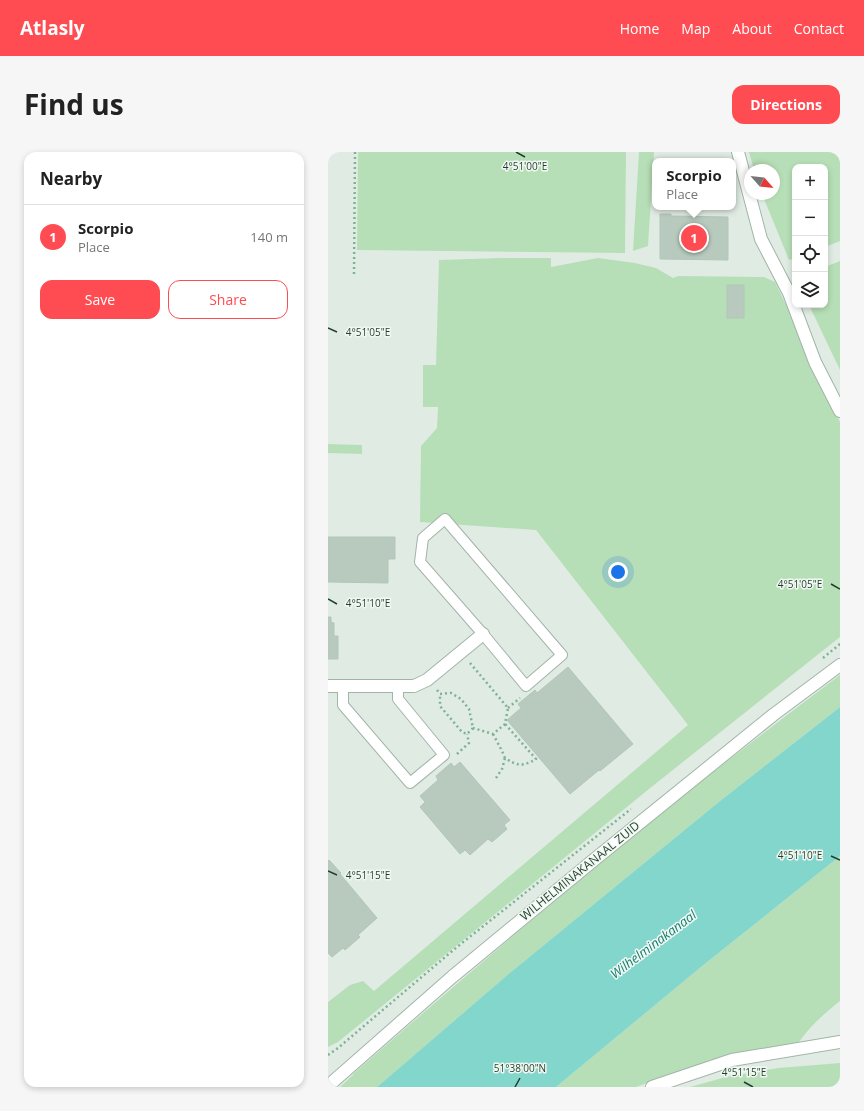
<!DOCTYPE html>
<meta charset="utf-8">
<style>
:root{--surface:#fff;--page:#f6f6f6;--text:#222;--muted:#767676;--line:#e0e0e0;--accent:#fe4c52}
body{margin:0;font-family:"Open Sans",sans-serif;background:var(--page);color:var(--text)}
.controls{position:absolute;right:12px;top:12px;display:grid;overflow:hidden;border-radius:8px;box-shadow:0 2px 6px #0003}
.controls button{width:36px;height:36px;display:grid;place-items:center;padding:0;border:0;border-bottom:1px solid var(--line);background:var(--surface);color:var(--text);font:20px sans-serif}
.compass{position:absolute;left:416px;top:12px;width:36px;height:36px;border-radius:50%;background:var(--surface);box-shadow:0 2px 6px #0003;rotate:117deg}
.you{position:absolute;left:290px;top:420px;width:14px;height:14px;margin:-10px;border:3px solid #fff;border-radius:50%;background:#1a73e8;box-shadow:0 0 0 6px #1a73e833}
.badge{display:grid;place-items:center;width:26px;height:26px;border-radius:50%;background:var(--accent);color:#fff;font-size:13px;font-weight:700}
.pin{position:absolute;translate:-50% -50%;border:2px solid #fff;box-shadow:0 1px 4px #0006}
.popup{position:absolute;left:324px;top:6px;width:84px;height:52px;box-sizing:border-box;display:grid;place-content:center;border-radius:8px;background:var(--surface);filter:drop-shadow(0 1px 3px #0005);font-size:13px;white-space:nowrap;color:var(--muted)}
.popup b{font-size:15px;color:var(--text)}
.popup::after{content:'';position:absolute;left:50%;top:100%;margin-left:-8px;border:8px solid transparent;border-top-color:var(--surface)}
.list{margin:0;padding:0;list-style:none}
h2{display:flex;justify-content:space-between;align-items:center;height:52px;margin:0;padding:0 16px;font-size:17px}
h2 small{font-size:13px;font-weight:400;color:var(--muted)}
.list li{display:grid;grid-template-columns:26px 1fr auto;gap:12px;align-items:center;box-sizing:border-box;height:64px;padding:0 16px;border-top:1px solid var(--line)}
.list b{display:block;font-size:15px;white-space:nowrap}
.list p{margin:0;font-size:13px;white-space:nowrap;color:var(--muted)}
.list em{font-size:13px;font-style:normal;color:var(--muted)}
.actions{display:flex;gap:8px;padding:12px 16px}
.actions a{flex:1;padding:9px 0;border:1px solid var(--accent);border-radius:12px;text-align:center;font-size:14px;color:var(--accent)}
.actions .main{background:var(--accent);color:#fff}
.icon{flex:none;width:22px;height:22px;fill:none;stroke:currentColor;stroke-width:2;stroke-linecap:round;stroke-linejoin:round}
.map{position:relative;flex:none;width:512px;height:935px;overflow:hidden;border-radius:12px}
header{display:flex;align-items:center;gap:24px;box-sizing:border-box;height:56px;padding:0 20px;background:var(--accent);color:#fff}
header strong{font-size:19px}
nav{display:flex;gap:22px;margin-inline-start:auto;font-size:14px}
.intro{display:flex;align-items:center;justify-content:space-between;box-sizing:border-box;height:96px;padding:0 24px}
h1{margin:0;font-size:28px}
.button{padding:10px 18px;border-radius:12px;background:var(--accent);color:#fff;font-size:14px;font-weight:700}
main{display:flex;gap:24px;padding:0 24px}
aside{flex:1;background:var(--surface);border-radius:12px;box-shadow:0 2px 6px #0003}
.map>svg:first-child{display:block}
.green{fill:#b7dfb7}
.water{fill:#83d6cc}
.building{fill:#b8cabe;stroke:#b2c6b8}
.lines{fill:none;stroke-linecap:round;stroke-linejoin:round}
.service-casing{stroke:#a2b4a9;stroke-width:12}
.minor-casing{stroke:#a2b4a9;stroke-width:14}
.tertiary-casing{stroke:#a2b4a9;stroke-width:14}
.path{stroke:#7db393;stroke-width:2.5;stroke-dasharray:2 3;stroke-linecap:butt}
.service{stroke:#fff;stroke-width:10}
.minor{stroke:#fff;stroke-width:12}
.tertiary{stroke:#fff;stroke-width:12}
.ticks{fill:none;stroke:#1f3e2d;stroke-width:1.5}
.labels{text-anchor:middle;stroke-width:3;stroke-linejoin:round;paint-order:stroke}
.street-label{font-size:12px;fill:#1f3e2d;stroke:#f1f8f2}
.water-label{font-size:13px;font-style:italic;fill:#147f73;stroke:#f1f8f2}
.ticks-label{font-size:10px;text-anchor:middle;fill:#1f3e2d;stroke:#f1f8f2;stroke-width:3;stroke-linejoin:round;paint-order:stroke}
</style>
<header>
<strong>Atlasly</strong>
<nav><a>Home</a><a>Map</a><a>About</a><a>Contact</a></nav>
</header>
<div class="intro"><h1>Find us</h1><a class="button">Directions</a></div>
<main>
<aside>
<h2>Nearby<small></small></h2>
<ul class="list">
<li><span class="badge">1</span><div><b>Scorpio</b><p>Place</p></div><em>140 m</em></li>
</ul>
<div class="actions"><a class="main">Save</a><a>Share</a></div>
</aside>
<div class="map">
<svg width="512" height="935" viewBox="0 0 512 935">
<rect width="100%" height="100%" fill="#e0ece3"/>
<!-- green -->
<g class="green">
<polygon points="30,0 298,0 297,101 29,98"/>
<polygon points="311,0 326,0 320,94 305,99"/>
<polygon points="421,0 512,0 512,89 497,95 497,15 467,15 467,106 461,108 434,42 446,42 446,18 426,18"/>
<polygon points="173,106 223,106 223,115 270,106 307,111 328,116 345,126 350,124 436,125 447,130 462,161 480,209 512,270 512,485 321,637 10,890 0,895 0,850 22,833 35,829 46,839 360,573 208,378 92,370 93,294 109,276 110,255 95,255 95,213 108,213 111,108"/>
<polygon points="512,109 512,218 481,153 497,153 497,115"/>
<polygon points="0,292 34,293 34,302 0,301"/>
<path d="M512,523V555L392,649L183,820L49,935H12L25,923V922C137,824 250,727 366,635C414,597 463,560 512,523Z"/>
<path d="M512,704V849C496,862 483,873 471,890L406,903L352,919L308,935H228L373,815Z"/>
<polygon points="512,911 512,935 362,935 398,925 450,916"/>
</g>
<!-- water -->
<polygon class="water" points="512,555 512,704 373,815 228,935 49,935 183,820 392,649"/>
<!-- building -->
<g class="building">
<polygon points="332,62 343,62 343,64 400,65 400,108 332,107"/>
<rect x="399" y="133" width="17" height="33"/>
<polygon points="0,385 67,385 67,407 60,407 60,431 0,430"/>
<polygon points="0,465 3,465 3,470 6,471 6,484 10,484 10,507 0,507"/>
<polygon points="240,515 305,592 272,619 271,618 242,642 179,568 193,556 190,552 207,538 209,541"/>
<polygon points="132,610 182,668 176,673 179,677 164,690 160,687 142,703 137,698 132,702 92,655 97,650 92,644 110,628 108,624 123,611 126,615"/>
<polygon points="1,708 13,721 12,722 49,766 30,783 32,785 17,798 15,796 4,805 0,801 0,709"/>
</g>
<g class="lines">
<!-- service casing -->
<g class="service-casing">
<g id="service">
<polygon points="117,367 234,503 198,534 155,482 92,410 95,386"/>
<polyline points="15,534 15,553 82,631 116,603 70,547 70,534"/>
</g>
</g>
<!-- minor casing -->
<g class="minor-casing">
<g id="minor">
<polyline points="410,0 433,87 461,141 487,210 512,259"/>
<polyline points="0,534 86,534 99,528 155,482"/>
<polyline points="324,935 404,908 512,890"/>
</g>
</g>
<!-- tertiary casing -->
<g class="tertiary-casing">
<polyline id="tertiary" points="0,934 124,825 267,707 445,563 512,513"/>
</g>
<!-- path -->
<g class="path">
<polyline points="26,122 27,0"/>
<polyline points="495,506 512,492"/>
<polyline points="142,511 180,556 177,572 165,582 145,576"/>
<polyline points="109,538 112,542 123,541 133,547 141,557 145,576 139,582 134,580 112,554 112,542"/>
<polyline points="180,556 192,546"/>
<path d="M165,582L174,599L177,606C189,614 195,615 208,607L177,572"/>
<polyline points="129,602 141,591 139,582"/>
<polyline points="168,626 174,617 177,606"/>
<polyline points="0,903 10,896 129,795 303,657"/>
</g>
<!-- service -->
<use href="#service" class="service"/>
<!-- minor -->
<use href="#minor" class="minor"/>
<!-- tertiary -->
<use href="#tertiary" class="tertiary"/>
</g>
<!-- ticks -->
<path class="ticks" d="M188,0L197,5M0,176L9,180M503,432L512,437M0,447L9,452M503,704L512,708M0,719L9,723M416,930L425,935M187,935L192,926"/>
<g class="labels">
<!-- street labels -->
<g class="street-label">
<text transform="translate(252 719) rotate(-39)" y="4">WILHELMINAKANAAL ZUID</text>
</g>
<!-- water labels -->
<g class="water-label">
<text transform="translate(325 792) rotate(-37)" y="5">Wilhelminakanaal</text>
</g>
</g>
<g class="ticks-label">
<text x="197" y="18">4°51'00"E</text>
<text x="40" y="184">4°51'05"E</text>
<text x="472" y="436">4°51'05"E</text>
<text x="40" y="455">4°51'10"E</text>
<text x="472" y="707">4°51'10"E</text>
<text x="40" y="727">4°51'15"E</text>
<text x="192" y="920">51°38'00"N</text>
<text x="416" y="924">4°51'15"E</text>
</g>
</svg>
<div class="controls">
<button>+</button>
<button>−</button>
<button><svg class="icon" aria-label="locate" viewBox="0 0 24 24"><circle cx="12" cy="12" r="6"/><path d="M12 2v4M12 18v4M2 12h4M18 12h4"/></svg></button>
<button><svg class="icon" aria-label="layers" viewBox="0 0 24 24"><path d="M12 4l9 5-9 5-9-5zM3 14l9 5 9-5"/></svg></button>
</div>
<svg class="compass" viewBox="-18 -18 36 36"><path d="M0-13l5 13h-10z" fill="#e53935"/><path d="M0 13l5-13h-10z" fill="#767676"/></svg>
<div class="you"></div>
<div class="pin badge" style="left:366px;top:86px">1</div>
<div class="popup"><b>Scorpio</b>Place</div>
</div>
</main>
